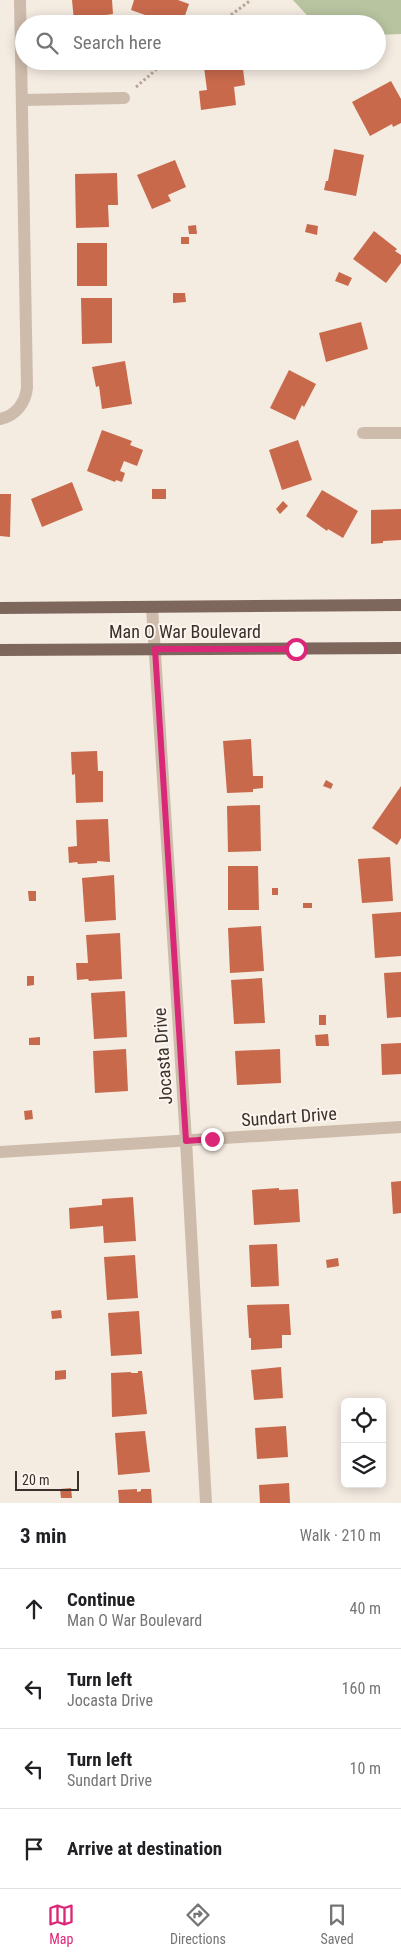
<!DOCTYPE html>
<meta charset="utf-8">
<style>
:root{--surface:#fff;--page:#f6f6f6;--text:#202124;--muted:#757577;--line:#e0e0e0;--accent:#db2777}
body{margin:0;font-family:"Roboto Condensed",sans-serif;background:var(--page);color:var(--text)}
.controls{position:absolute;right:15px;bottom:15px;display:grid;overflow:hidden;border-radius:8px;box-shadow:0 2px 12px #0003}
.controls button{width:45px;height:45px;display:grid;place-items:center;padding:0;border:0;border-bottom:1px solid var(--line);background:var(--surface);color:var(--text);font:25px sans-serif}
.scale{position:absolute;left:15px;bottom:12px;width:64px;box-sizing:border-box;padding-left:5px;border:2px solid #3b302b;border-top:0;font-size:14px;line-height:18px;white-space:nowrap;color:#3b302b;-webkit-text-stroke:4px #fbf5ee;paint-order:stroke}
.stop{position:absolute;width:15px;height:15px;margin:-11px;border:4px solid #db2777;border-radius:50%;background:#fff}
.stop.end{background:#db2777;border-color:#fff;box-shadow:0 1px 5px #0008}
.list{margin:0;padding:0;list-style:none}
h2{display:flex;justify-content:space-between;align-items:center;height:65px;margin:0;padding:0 20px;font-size:21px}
h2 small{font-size:16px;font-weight:400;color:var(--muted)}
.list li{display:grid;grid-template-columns:32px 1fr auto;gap:15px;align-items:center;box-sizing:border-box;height:80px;padding:0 20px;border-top:1px solid var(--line)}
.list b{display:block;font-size:19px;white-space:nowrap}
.list p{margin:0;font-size:16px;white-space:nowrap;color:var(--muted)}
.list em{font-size:16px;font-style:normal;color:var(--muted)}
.icon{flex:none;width:28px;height:28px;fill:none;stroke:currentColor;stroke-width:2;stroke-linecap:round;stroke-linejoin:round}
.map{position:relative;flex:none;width:401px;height:1503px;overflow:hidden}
.search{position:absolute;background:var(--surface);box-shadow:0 2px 12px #0003;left:15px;right:15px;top:15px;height:55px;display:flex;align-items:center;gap:12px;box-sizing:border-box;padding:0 18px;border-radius:28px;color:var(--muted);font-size:19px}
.sheet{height:385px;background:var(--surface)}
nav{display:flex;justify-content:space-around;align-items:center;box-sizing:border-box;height:70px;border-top:1px solid var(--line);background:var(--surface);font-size:14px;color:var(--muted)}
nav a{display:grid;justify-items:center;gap:2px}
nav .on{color:var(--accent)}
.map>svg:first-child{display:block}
.park{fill:#b8c4a0}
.building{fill:#c8694b}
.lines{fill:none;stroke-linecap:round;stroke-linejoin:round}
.path{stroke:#b9a596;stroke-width:3;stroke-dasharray:2.5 2.5;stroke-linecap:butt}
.minor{stroke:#cdbbac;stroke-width:12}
.major{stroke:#7d675c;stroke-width:12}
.route{stroke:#db2777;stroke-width:6}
.labels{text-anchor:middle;stroke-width:4;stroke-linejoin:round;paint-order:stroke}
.street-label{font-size:18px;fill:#3b302b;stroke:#fbf5ee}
</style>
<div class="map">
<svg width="401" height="1503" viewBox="0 0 401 1503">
<rect width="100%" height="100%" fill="#f4ebe1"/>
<!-- park -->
<polygon class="park" points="293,0 401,0 401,34 377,35 377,24 315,24"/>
<!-- building -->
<g class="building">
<polygon points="72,0 112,0 113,14 106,15 107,21 101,21 101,24 77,24 77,21 74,21"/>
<polygon points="134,0 178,0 189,4 182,24 164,24 165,22 131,10"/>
<polygon points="242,61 245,85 234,87 236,105 201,110 199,91 207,90 204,67"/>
<polygon points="391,81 401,99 401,123 393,127 392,124 370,136 352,102"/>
<polygon points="334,149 364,155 356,196 324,190 326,181 328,181"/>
<polygon points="175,160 186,187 168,195 171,201 152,209 137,175"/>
<polygon points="117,173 118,205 108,205 109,227 76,228 75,174"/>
<polygon points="307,224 318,226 317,235 305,232"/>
<polygon points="196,225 197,234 189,234 188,226"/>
<polygon points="374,231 397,249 395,251 401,255 401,263 386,283 353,259"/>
<rect x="181" y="237" width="8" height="7"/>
<rect x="77" y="243" width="30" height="43"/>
<polygon points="339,272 352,278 348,286 335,281"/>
<polygon points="173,293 185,293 186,302 173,303"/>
<polygon points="81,298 112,298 112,343 82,344"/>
<polygon points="361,322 368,349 326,362 319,333"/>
<polygon points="125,361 132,404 102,409 99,386 96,387 92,367"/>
<polygon points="289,370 316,384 304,407 302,405 295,420 270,408"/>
<polygon points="102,430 132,441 130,445 143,450 137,466 124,461 120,471 125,473 122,482 116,480 115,482 87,471"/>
<polygon points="298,440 312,480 282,490 269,450"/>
<polygon points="72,482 83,510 42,527 31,499"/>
<rect x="152" y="489" width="14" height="10"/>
<polygon points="322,490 358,511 343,538 328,529 327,531 306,516"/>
<polygon points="0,494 11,494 10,537 0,536"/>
<polygon points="283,501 288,506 280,514 276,509"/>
<polygon points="401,509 401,540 383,541 383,543 371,544 371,510"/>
<polygon points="251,739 253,776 263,776 263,788 253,789 253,792 227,793 223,741"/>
<polygon points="97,751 98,771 103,771 103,802 76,803 75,774 72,775 71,752"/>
<polygon points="326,780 333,784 331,789 323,786"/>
<polygon points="401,786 401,838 397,845 372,828"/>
<polygon points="260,805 261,851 228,852 227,806"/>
<polygon points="108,819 110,862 97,861 97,863 78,864 77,862 69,863 68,847 77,846 76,820"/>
<polygon points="390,857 393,901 362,903 358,859"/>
<polygon points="228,866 258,866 259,910 228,910"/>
<polygon points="114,875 116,920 85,922 82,878"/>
<rect x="272" y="888" width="6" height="7"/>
<polygon points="28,891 36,891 36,901 29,901"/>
<rect x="303" y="903" width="9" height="5"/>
<polygon points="401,912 401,956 375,958 372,914"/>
<polygon points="261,926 264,971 230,973 228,928"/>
<polygon points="120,933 122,979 89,981 88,979 77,980 76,963 88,963 86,935"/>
<polygon points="401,972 401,1017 387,1018 384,973"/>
<polygon points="27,976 34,976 34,985 27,986"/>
<polygon points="262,978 265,1023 234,1024 231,980"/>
<polygon points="125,991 127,1037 94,1039 91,993"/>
<rect x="319" y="1015" width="7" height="10"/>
<polygon points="328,1034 329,1046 316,1046 315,1035"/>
<polygon points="40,1037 40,1045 29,1045 29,1038"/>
<polygon points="401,1043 401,1074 382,1075 381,1044"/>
<polygon points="126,1049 128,1091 95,1093 93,1051"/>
<polygon points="280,1049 281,1083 237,1085 235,1051"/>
<polygon points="32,1110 33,1119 25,1120 24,1111"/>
<polygon points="401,1181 401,1213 393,1214 391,1182"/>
<polygon points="279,1188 279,1190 298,1189 300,1222 254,1225 252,1190"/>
<polygon points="133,1197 136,1241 104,1243 103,1226 70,1229 69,1208 102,1205 102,1199"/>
<polygon points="277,1244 279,1286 251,1287 249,1245"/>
<polygon points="135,1255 138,1298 107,1300 104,1257"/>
<polygon points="338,1258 339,1266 327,1268 326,1260"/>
<polygon points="289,1304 291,1335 282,1335 282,1348 251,1350 251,1338 249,1338 247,1305"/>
<polygon points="61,1310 62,1318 52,1319 51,1311"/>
<polygon points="139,1311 142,1354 111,1356 108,1313"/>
<polygon points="281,1367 283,1398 254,1400 251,1370"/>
<polygon points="66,1370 66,1379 55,1380 55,1371"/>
<polygon points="138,1371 142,1371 147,1414 112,1417 111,1373 131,1372 131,1373 138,1373"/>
<polygon points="286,1426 288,1457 257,1459 255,1428"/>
<polygon points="145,1431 150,1472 118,1475 115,1433"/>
<polygon points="289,1483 290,1503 260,1503 259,1485"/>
<polygon points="71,1488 72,1498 61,1498 60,1489"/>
<polygon points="137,1489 137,1492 141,1491 141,1489 151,1489 152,1503 119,1503 118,1490"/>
</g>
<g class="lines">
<!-- path -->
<g class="path">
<polyline points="219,24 251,0"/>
<polyline points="136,87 166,61"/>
</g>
<!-- minor -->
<g class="minor">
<polyline points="23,100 124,98"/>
<path d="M0,419C16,416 26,402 27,387L20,0"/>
<polyline points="363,433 401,433"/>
<polyline points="152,607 186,1141 206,1503"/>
<polyline points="0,1152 401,1127"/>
</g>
<!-- major -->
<g class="major">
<polyline points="0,608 401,605"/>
<polyline points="0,650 401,648"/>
</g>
</g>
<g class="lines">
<!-- route -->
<polyline class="route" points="212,1139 186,1141 155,649 296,649"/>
</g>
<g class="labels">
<!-- street labels -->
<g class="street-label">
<text x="185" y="638">Man O War Boulevard</text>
<text transform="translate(163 1056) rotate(-94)" y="6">Jocasta Drive</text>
<text transform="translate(289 1117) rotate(-4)" y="6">Sundart Drive</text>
</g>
</g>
</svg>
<div class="controls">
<button><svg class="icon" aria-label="locate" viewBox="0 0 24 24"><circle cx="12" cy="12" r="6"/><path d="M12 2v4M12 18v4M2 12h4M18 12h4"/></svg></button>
<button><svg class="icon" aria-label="layers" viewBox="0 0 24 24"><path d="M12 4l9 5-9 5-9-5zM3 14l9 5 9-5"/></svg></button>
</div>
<div class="scale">20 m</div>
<div class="stop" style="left:296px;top:649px"></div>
<div class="stop end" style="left:212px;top:1139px"></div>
<div class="search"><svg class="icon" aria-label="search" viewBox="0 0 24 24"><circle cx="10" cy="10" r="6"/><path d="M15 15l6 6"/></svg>Search here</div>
</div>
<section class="sheet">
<h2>3 min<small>Walk · 210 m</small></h2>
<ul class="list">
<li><svg class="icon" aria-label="ahead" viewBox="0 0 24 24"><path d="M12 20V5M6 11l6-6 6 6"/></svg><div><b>Continue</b><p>Man O War Boulevard</p></div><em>40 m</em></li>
<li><svg class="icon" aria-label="left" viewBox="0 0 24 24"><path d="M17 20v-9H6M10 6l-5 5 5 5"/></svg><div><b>Turn left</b><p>Jocasta Drive</p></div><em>160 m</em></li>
<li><svg class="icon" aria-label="left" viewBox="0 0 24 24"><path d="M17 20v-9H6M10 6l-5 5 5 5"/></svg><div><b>Turn left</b><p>Sundart Drive</p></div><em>10 m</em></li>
<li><svg class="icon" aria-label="arrive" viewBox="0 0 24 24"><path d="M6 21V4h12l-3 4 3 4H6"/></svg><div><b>Arrive at destination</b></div></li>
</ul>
</section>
<nav>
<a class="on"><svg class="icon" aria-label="map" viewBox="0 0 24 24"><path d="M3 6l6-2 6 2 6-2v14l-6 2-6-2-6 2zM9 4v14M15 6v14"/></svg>Map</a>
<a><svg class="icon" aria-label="directions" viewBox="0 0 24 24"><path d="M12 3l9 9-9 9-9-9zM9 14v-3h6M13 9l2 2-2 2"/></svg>Directions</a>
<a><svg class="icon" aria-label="saved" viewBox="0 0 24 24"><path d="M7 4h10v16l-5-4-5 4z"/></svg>Saved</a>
</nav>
